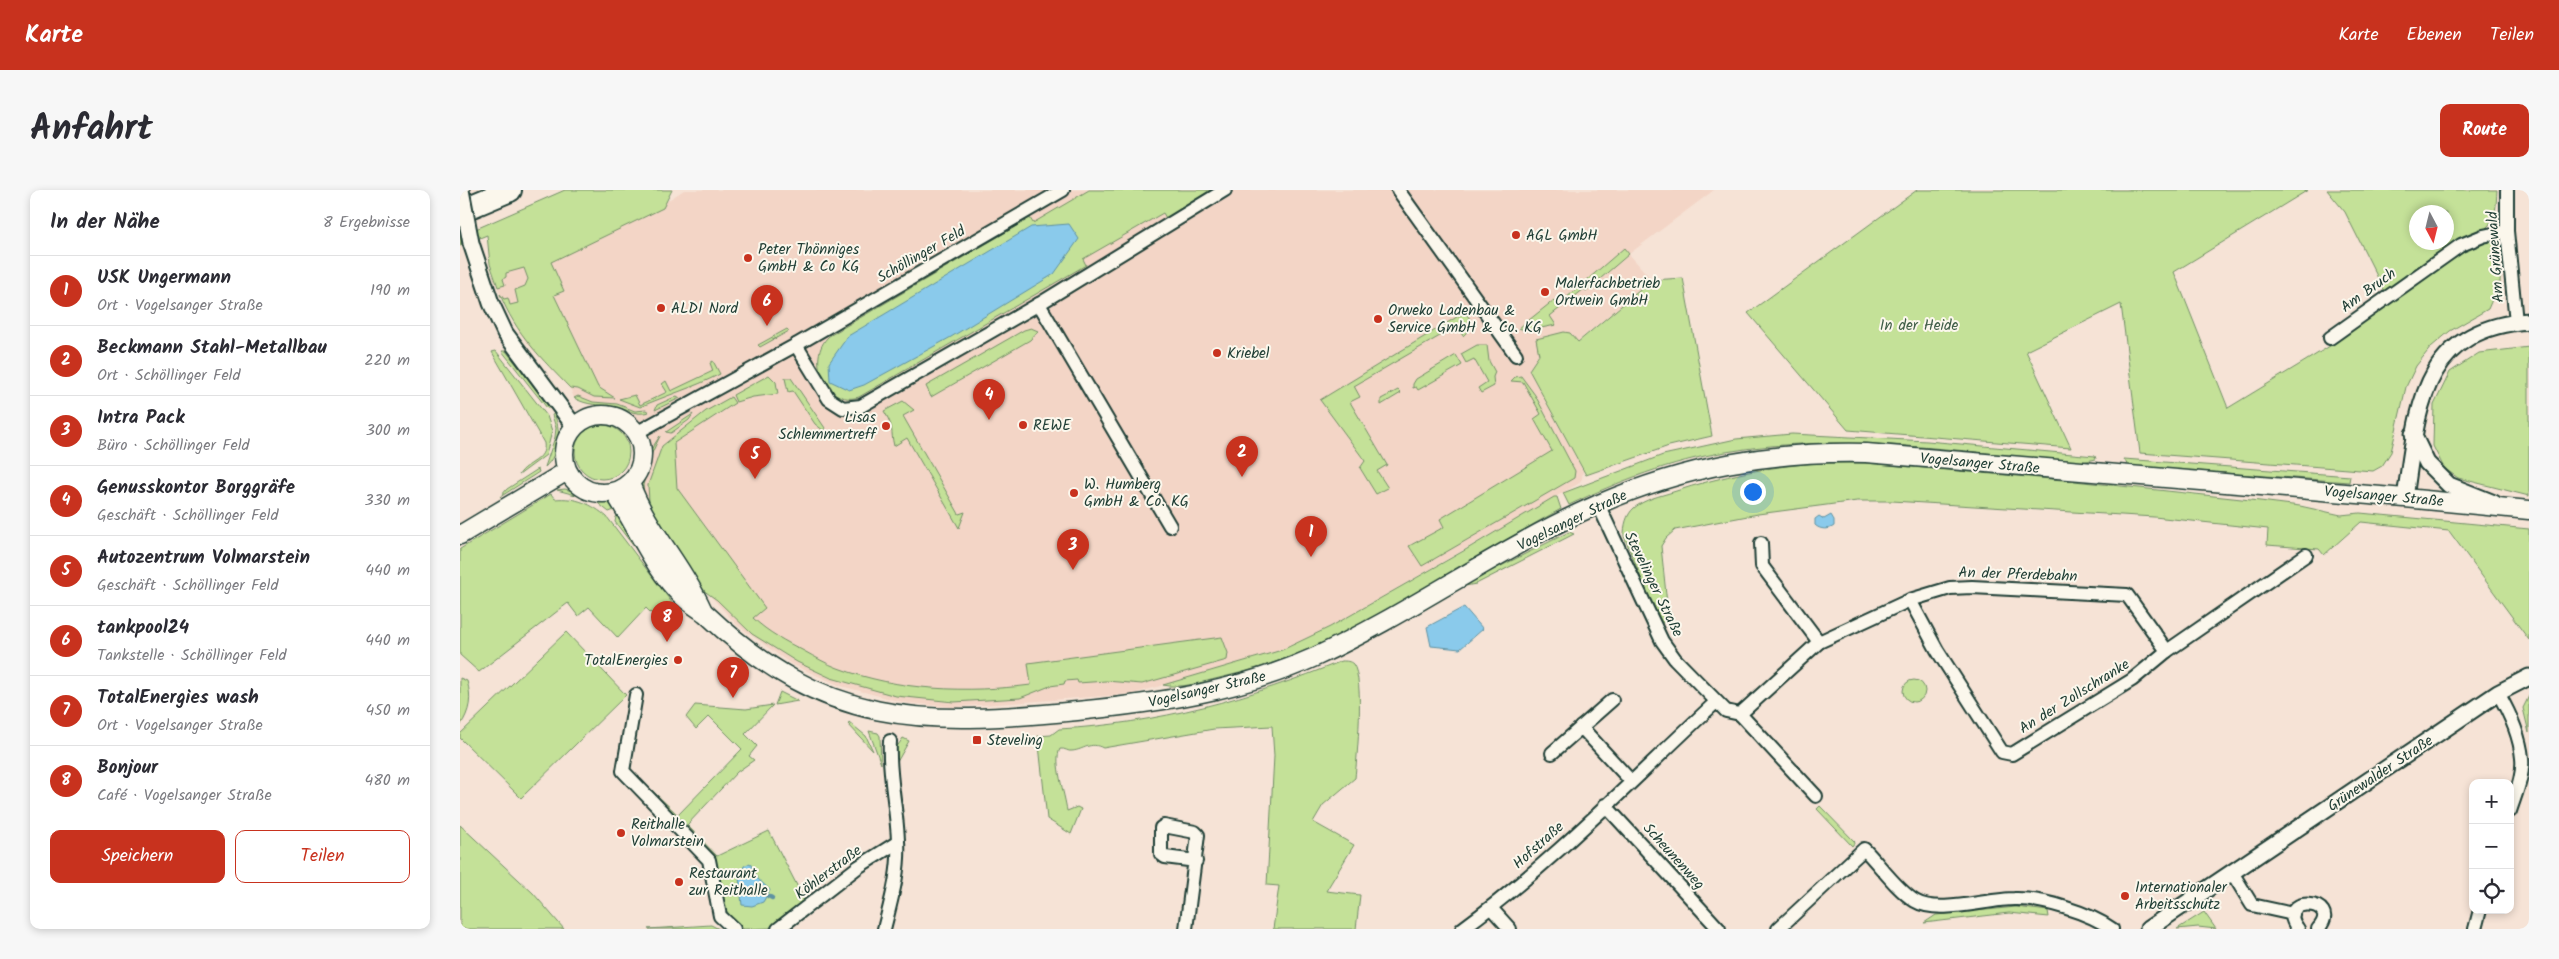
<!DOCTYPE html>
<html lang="de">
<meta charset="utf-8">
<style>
:root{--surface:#fff;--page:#f7f7f7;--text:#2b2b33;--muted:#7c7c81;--line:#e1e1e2;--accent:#c8321e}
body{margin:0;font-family:Kalam,sans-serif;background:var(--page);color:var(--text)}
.controls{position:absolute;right:15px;bottom:15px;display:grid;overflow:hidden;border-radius:10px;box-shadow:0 2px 8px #0003}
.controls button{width:45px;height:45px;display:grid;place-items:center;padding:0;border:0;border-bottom:1px solid var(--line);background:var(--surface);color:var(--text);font:25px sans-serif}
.compass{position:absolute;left:1949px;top:15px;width:45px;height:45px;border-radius:50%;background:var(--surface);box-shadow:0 2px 8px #0003;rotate:173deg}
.you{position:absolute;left:1292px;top:301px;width:18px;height:18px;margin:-12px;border:4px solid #fff;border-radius:50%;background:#1a73e8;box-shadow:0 0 0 8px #1a73e833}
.badge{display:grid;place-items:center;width:32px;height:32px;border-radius:50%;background:var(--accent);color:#fff;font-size:16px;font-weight:700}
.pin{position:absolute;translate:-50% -41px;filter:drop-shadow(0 1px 2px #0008)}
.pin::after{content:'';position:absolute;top:26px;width:18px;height:15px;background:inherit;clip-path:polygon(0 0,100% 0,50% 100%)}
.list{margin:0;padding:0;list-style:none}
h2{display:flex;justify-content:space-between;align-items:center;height:65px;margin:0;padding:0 20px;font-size:21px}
h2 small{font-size:16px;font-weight:400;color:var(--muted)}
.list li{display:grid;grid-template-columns:32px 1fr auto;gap:15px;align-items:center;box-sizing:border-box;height:70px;padding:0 20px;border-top:1px solid var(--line)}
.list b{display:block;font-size:19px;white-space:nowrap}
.list p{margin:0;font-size:16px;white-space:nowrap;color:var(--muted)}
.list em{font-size:16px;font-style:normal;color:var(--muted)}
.actions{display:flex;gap:10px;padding:15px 20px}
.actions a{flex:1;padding:11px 0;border:1px solid var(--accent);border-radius:10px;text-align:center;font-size:18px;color:var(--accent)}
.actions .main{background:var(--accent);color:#fff}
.icon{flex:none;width:28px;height:28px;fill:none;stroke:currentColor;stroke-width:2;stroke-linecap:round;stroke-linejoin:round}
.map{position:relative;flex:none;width:2069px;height:739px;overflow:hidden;border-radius:10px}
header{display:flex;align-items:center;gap:30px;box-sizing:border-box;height:70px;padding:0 25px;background:var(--accent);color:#fff}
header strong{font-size:24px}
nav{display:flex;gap:28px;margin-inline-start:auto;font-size:18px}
.intro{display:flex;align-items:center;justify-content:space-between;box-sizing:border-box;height:120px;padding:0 30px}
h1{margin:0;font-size:35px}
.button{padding:12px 22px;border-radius:10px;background:var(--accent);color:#fff;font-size:18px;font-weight:700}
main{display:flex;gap:30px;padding:0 30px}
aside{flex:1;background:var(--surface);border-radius:10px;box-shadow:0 2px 8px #0003}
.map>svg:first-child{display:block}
.built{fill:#f3d5c6}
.green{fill:#c4e198;stroke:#728f66;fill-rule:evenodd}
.water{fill:#8acaeb;stroke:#5f92a2}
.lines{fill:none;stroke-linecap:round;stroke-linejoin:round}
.stream{stroke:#5f92a2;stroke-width:4.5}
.minor-casing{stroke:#1f3d34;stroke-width:16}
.tertiary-casing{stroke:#1f3d34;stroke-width:19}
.secondary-casing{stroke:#1f3d34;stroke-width:21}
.motorway-casing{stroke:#1f3d34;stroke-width:26}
.minor{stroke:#fbf7ec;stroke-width:12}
.tertiary{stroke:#fbf7ec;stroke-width:15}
.secondary{stroke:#fbf7ec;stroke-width:18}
.motorway{stroke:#fbf7ec;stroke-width:22}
.tertiary-bridge-casing{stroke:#1f3d34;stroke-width:19;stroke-linecap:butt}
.tertiary-bridge{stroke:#fbf7ec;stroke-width:15}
.poi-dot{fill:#c8321e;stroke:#fbf7ec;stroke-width:2}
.labels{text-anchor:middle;stroke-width:4;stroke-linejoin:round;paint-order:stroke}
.poi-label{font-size:15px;fill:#1f3d34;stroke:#fbf7ec;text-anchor:start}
.street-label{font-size:15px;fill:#1f3d34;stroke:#fbf7ec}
.park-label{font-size:15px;fill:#405e48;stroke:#fbf7ec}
</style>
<header>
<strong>Karte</strong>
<nav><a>Karte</a><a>Ebenen</a><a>Teilen</a></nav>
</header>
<div class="intro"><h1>Anfahrt</h1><a class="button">Route</a></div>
<main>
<aside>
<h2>In der Nähe<small>8 Ergebnisse</small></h2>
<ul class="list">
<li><span class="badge">1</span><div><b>USK Ungermann</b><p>Ort · Vogelsanger Straße</p></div><em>190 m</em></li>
<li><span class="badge">2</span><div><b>Beckmann Stahl-Metallbau</b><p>Ort · Schöllinger Feld</p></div><em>220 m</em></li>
<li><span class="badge">3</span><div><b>Intra Pack</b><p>Büro · Schöllinger Feld</p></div><em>300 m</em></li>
<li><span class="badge">4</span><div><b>Genusskontor Borggräfe</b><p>Geschäft · Schöllinger Feld</p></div><em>330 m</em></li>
<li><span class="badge">5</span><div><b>Autozentrum Volmarstein</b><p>Geschäft · Schöllinger Feld</p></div><em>440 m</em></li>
<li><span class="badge">6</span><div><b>tankpool24</b><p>Tankstelle · Schöllinger Feld</p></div><em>440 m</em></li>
<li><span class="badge">7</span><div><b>TotalEnergies wash</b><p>Ort · Vogelsanger Straße</p></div><em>450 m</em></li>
<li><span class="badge">8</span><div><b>Bonjour</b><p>Café · Vogelsanger Straße</p></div><em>480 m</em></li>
</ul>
<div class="actions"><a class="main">Speichern</a><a>Teilen</a></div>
</aside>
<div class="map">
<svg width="2069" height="739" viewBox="0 0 2069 739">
<rect width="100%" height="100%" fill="#f6e3d6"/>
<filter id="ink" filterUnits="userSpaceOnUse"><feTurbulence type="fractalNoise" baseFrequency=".02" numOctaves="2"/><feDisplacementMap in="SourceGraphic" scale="10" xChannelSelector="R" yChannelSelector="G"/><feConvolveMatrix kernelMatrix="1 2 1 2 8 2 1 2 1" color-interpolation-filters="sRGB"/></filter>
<g filter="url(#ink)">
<!-- built -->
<polygon class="built" points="224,0 1254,0 1169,64 1192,90 1117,152 1078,154 1079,165 1069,180 1123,281 1122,289 1118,294 870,437 822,460 673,504 494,517 446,513 381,496 331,474 277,435 221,374 180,303 192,257 178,232 165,221 156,217 130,215 114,208 110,198 73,160 60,144 42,109 33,86 91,69 207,11"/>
<!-- green -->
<g class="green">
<path d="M105,0H212L203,18L91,72L104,101L94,105L138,197L155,208L134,207L118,199L110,198C82,169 55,143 40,104L44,109L48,108L50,115L58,113L55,100L65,96L68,89L64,78L46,83V87L43,89L45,95L38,97L30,74L27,45L0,56V46Z"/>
<path d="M629,0H753L706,28L703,23L623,69L626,75L399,207C366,217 345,168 369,146L570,28L573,33Z"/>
<polygon points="1457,0 1848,0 1714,82 1768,218 1870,156 1996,63 2026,50 2038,55 2041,62 2040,93 2035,93 2034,105 2028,119 1990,141 1971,157 1956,176 1946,197 1931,262 1922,276 1913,281 1680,263 1661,114 1566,161 1611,258 1388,240 1288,123"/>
<path d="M1867,0H2037C2036,15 2037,29 2025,39L1926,104L1885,22ZM1956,22H1986V52H1956Z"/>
<polygon points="1164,58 1169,64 1126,101 1124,99 1090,126 1096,135 1066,141 1059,138 1094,110 1098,115"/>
<polygon points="1223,88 1252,246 1209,256 1126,285 1069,180 1079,165 1076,149 1104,142 1110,143 1118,152 1192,90"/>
<polygon points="1005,122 1010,129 1007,142 1003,146 997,136 894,196 900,207 890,212 927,275 917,281 928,298 916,304 900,278 905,271 860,210"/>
<polygon points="571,138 578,141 570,150 471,207 466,196 564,140"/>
<polygon points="327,139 329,141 300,157 298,155"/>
<polygon points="1017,155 1027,155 1029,171 1035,182 1033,187 1034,196 1021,203 1018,198 1027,192 1014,169 1006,173 1001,164"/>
<polygon points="2069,157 2069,306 1998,288 1984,278 1973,256 1974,215 1990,182 2019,163"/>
<path d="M36,161L87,226L92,241L86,265L59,285C66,272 87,271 84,253L32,162Z"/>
<polygon points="42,161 46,161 91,218 87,218"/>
<polygon points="996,165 1002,175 958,200 956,197 953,198 953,194 956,189"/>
<path d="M253,171L260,184C233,198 207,205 180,217L159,209L175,205L180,215L207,202L202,194L206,191L211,201L253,181L250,173Z"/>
<polygon points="309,185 316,192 318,204 293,207 276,212 273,205"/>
<polygon points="1061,186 1075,205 1115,281 1114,288 962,376 949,356 984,337 980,329 1092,261 1074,229 1081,224 1063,192 1051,191 1055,187"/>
<polygon points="325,188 331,188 365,238 364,241 355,234 333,201 328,202"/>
<polygon points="938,200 941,203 921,215 921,209"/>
<path d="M118,206L133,212L157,214L175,221L186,220L189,222C174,226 168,219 154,217C139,214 128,216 114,208Z"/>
<polygon points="217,206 220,208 195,220 197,215"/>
<path d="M271,207L275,213L214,253L217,298L305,418L293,428C309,443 325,451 344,461C355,467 367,474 378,478C439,501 507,503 571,495L568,473L762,447L768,463L767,470L682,494L646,491L618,493L617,490L605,491L604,494L590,496L560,508L494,512L436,506L371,488L337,472L292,444L257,410L243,400L221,374L183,314L189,311L188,295L202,256L246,221Z"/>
<path d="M443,211L454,220L443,226L499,324L505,322L499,338L447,248L434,256C430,240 435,239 424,221Z"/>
<path d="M94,224C102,241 99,264 85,277L95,247L96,238L92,225Z"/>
<polygon points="233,224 229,230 211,243 206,242"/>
<circle cx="142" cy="262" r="27"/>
<path d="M1332,244L1467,251L1635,266L1636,269L1622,272C1505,263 1383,241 1266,262C1211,271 1159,291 1109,315L1103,303L1203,265L1276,249Z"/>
<polygon points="200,246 192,263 183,295 184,305 180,294 190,261"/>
<polygon points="1664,269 1890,286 1889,292 1668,276"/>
<path d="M1360,273H1405L1614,291L1800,311L1840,316L1881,325L1900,323L2069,339V450L1989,341L1901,332L1864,365L1859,359L1807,355L1808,339L1694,327L1432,311H1397L1298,324L1215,340L1206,348L1201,356L1207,414L1213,429L1202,433L1188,405L1164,346C1164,336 1166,325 1174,318C1185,309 1200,306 1213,302C1262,286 1309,276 1360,273Z"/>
<polygon points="78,279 79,282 40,307 47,299"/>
<polygon points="105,299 144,310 157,319 149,322 134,310 97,300"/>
<path d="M91,304L95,309C116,307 132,314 147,327L213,414L192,424L186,418L158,448L129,417L118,426L108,413L19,482L0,465V359Z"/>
<path d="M1094,307H1097L1101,319C989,379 886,461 759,488C742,492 721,499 703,495L822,460L870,437L1007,359Z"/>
<polygon points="161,324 185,371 155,332 156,327"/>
<polygon points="1109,342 1114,344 1016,394 1005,396 1007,393"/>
<polygon points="106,442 166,505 61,608 0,548 0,544"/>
<path d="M882,471C886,471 890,471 893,474C905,490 897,566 895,588L863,615L853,632L894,655L866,701L900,705L896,739H813L819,696L807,695L814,566L812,536L754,539L643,558C630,551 624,560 612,561C608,562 605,558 600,559C593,572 605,604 607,621L617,617L621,619L611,644L587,629L578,546L591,545L599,539C697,534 791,508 882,471Z"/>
<path d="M0,488L7,491C12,508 10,521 0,536Z"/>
<circle cx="1454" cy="501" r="11"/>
<polygon points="320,502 338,511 315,515"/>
<polygon points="2069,506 2069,543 2063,518"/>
<polygon points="235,515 286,519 313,515 285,544 297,556 289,566 294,570 277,582 227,635 257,666 309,641 345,711 309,738 284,739 275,733 264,717 251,662 175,588 175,584 218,625 282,559 249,526 236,539 226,527"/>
<polygon points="389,532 406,546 413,561 388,534"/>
<polygon points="409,541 418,543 420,546 421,574"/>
<polygon points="443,548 449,551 437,572 436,558"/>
<polygon points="1360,616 1395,652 1392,656 1357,619"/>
<polygon points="0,635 73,703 104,739 0,739"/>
<polygon points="1556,717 1588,721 1589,727 1549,723 1464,733 1476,725"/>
<polygon points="1744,722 1756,739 1738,737 1717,739"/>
<polygon points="251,735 259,739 188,739"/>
</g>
<!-- water -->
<g class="water">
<polygon points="609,34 619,49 594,84 491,147 404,195 389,200 370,191 369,173 388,146 571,37"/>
<path d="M1371,325L1374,330V336C1369,340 1360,340 1355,335V329L1359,326L1364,329Z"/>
<polygon points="1004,417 1023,439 1000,459 971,456 967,437"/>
<polygon points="290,673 297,688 310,700 303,712 292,716 282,715 279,688 284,676"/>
</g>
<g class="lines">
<!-- stream -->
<polyline class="stream" points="308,706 312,708"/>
<!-- minor casing -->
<g class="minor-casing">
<g id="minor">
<polyline points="938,0 1056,165"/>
<polyline points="2047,0 2047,41 2056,132"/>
<polyline points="579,114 710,336"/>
<polyline points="1870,148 2001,55 2023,46 2047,41"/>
<polyline points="336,155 369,209 383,218 401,216 579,114 765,0"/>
<polyline points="176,243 336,155 603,0"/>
<polyline points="1138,314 1202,451 1215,469 1266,521 1280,524 1356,606"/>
<polyline points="1301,353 1302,376 1359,452"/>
<polyline points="1450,410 1477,460 1542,562 1552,564 1672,490 1707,461 1846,365"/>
<path d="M2038,503C2049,522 2060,546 2062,568C2064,586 2055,605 2050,621"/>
<polyline points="176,505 163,581 249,670 260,726 274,739"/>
<polyline points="1280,524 1359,452 1450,410 1490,398 1512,397 1667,405 1707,461"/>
<polyline points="1121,537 1171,591"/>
<polyline points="1092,563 1152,510"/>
<polyline points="1145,615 1259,739"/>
<polyline points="1773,684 1792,715 1833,724"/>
<polyline points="1031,718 1050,739"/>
<polyline points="318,739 398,677 438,652"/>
<path d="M424,739C431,711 440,681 438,651C437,618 428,585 430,551"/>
<polyline points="726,739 738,645 735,642 704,636 701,638 701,664 705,667 736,671"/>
<path d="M1002,739C1094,672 1173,589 1256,512"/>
<path d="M1318,739L1404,659C1420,675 1436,699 1455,711C1478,725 1527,709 1554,709C1582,708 1630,723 1652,739"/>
<path d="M1838,739C1812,705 1885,708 1858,739"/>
<polyline points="2015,739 2020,720"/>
</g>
</g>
<!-- tertiary casing -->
<g class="tertiary-casing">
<g id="tertiary">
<polyline points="11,53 31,113 45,143 115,237"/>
<polyline points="1953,244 1967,273 1989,295 2034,313"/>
<path d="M1945,308C1958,221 1959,139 2069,131"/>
<polyline points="1688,739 2038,503 2069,487"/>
</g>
</g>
<!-- secondary casing -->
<g class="secondary-casing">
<g id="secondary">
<circle cx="143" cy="264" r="39"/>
<path d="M170,293C187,340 222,374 242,419"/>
<path d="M154,302C177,336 193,379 223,407C230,414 239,418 246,424C366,537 461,536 617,521C698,513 780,501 855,467C953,422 1040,357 1139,314C1226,276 1312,261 1406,263L1945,308L2069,320"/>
<polyline points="0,345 107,281"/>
</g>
</g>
<!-- motorway casing -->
<g class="motorway-casing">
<polyline id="motorway" points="0,21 50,0"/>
</g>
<!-- minor -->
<use href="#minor" class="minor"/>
<!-- tertiary -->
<use href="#tertiary" class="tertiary"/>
<!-- secondary -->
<use href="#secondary" class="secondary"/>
<!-- motorway -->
<use href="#motorway" class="motorway"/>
<!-- tertiary-bridge casing -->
<g class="tertiary-bridge-casing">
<polyline id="tertiary-bridge" points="1,0 11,53"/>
</g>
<!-- tertiary-bridge -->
<use href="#tertiary-bridge" class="tertiary-bridge"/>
</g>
</g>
<!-- markers -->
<g class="poi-dot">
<circle cx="1056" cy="45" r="5"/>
<circle cx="288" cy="68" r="5"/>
<circle cx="1085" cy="102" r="5"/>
<circle cx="201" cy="118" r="5"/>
<circle cx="918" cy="129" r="5"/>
<circle cx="757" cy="163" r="5"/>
<circle cx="563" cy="235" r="5"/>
<circle cx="426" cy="236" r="5"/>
<circle cx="614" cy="303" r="5"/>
<circle cx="218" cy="470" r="5"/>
<rect x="512" y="545" width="10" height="10" rx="2.5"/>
<circle cx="161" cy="643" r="5"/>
<circle cx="219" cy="692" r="5"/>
<circle cx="1665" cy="706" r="5"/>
</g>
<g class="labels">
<!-- poi labels -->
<g class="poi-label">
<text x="1066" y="50">AGL GmbH</text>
<text x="298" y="64">Peter Thönniges<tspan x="298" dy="17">GmbH &amp; Co KG</tspan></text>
<text x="1095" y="98">Malerfachbetrieb<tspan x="1095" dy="17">Ortwein GmbH</tspan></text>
<text x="211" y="123">ALDI Nord</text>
<text x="928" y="125">Orweko Ladenbau &amp;<tspan x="928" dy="17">Service GmbH &amp; Co. KG</tspan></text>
<text x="767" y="168">Kriebel</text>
<text x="416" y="232" text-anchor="end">Lisas<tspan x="416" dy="17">Schlemmertreff</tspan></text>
<text x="573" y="240">REWE</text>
<text x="624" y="299">W. Humberg<tspan x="624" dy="17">GmbH &amp; Co. KG</tspan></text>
<text x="208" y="475" text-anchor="end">TotalEnergies</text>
<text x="527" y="555">Steveling</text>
<text x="171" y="639">Reithalle<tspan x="171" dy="17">Volmarstein</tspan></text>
<text x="229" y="688">Restaurant<tspan x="229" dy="17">zur Reithalle</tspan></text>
<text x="1675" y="702">Internationaler<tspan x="1675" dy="17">Arbeitsschutz</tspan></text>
</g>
<!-- street labels -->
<g class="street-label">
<text transform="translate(461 64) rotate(-30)" y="5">Schöllinger Feld</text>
<text transform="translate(2035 67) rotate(-94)" y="5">Am Grünewald</text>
<text transform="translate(1908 100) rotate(-36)" y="5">Am Bruch</text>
<text transform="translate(1520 273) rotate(5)" y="5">Vogelsanger Straße</text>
<text transform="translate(1924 306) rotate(5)" y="5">Vogelsanger Straße</text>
<text transform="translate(1112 330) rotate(-26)" y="5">Vogelsanger Straße</text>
<text transform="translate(1558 384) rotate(2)" y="5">An der Pferdebahn</text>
<text transform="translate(1194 394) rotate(64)" y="5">Stevelinger Straße</text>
<text transform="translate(747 499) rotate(-13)" y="5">Vogelsanger Straße</text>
<text transform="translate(1614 506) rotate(-32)" y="5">An der Zollschranke</text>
<text transform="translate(1920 583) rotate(-34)" y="5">Grünewalder Straße</text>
<text transform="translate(1078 655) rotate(-42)" y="5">Hofstraße</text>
<text transform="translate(1214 666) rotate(48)" y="5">Scheunenweg</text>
<text transform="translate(368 682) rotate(-37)" y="5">Köhlerstraße</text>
</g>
<!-- park labels -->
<g class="park-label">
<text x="1459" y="140">In der Heide</text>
</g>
</g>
</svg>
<div class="controls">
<button>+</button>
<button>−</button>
<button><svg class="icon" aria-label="locate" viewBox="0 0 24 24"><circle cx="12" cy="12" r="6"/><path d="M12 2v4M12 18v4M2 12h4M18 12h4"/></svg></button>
</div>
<svg class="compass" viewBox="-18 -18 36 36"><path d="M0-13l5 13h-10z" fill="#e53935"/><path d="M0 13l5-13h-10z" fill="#7c7c81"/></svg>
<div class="you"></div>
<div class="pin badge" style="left:851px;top:367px">1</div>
<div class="pin badge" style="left:782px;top:287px">2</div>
<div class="pin badge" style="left:613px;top:380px">3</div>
<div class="pin badge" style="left:529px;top:230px">4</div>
<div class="pin badge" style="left:295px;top:289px">5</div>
<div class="pin badge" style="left:307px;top:136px">6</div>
<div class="pin badge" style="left:273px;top:508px">7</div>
<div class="pin badge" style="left:207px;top:452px">8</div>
</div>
</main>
